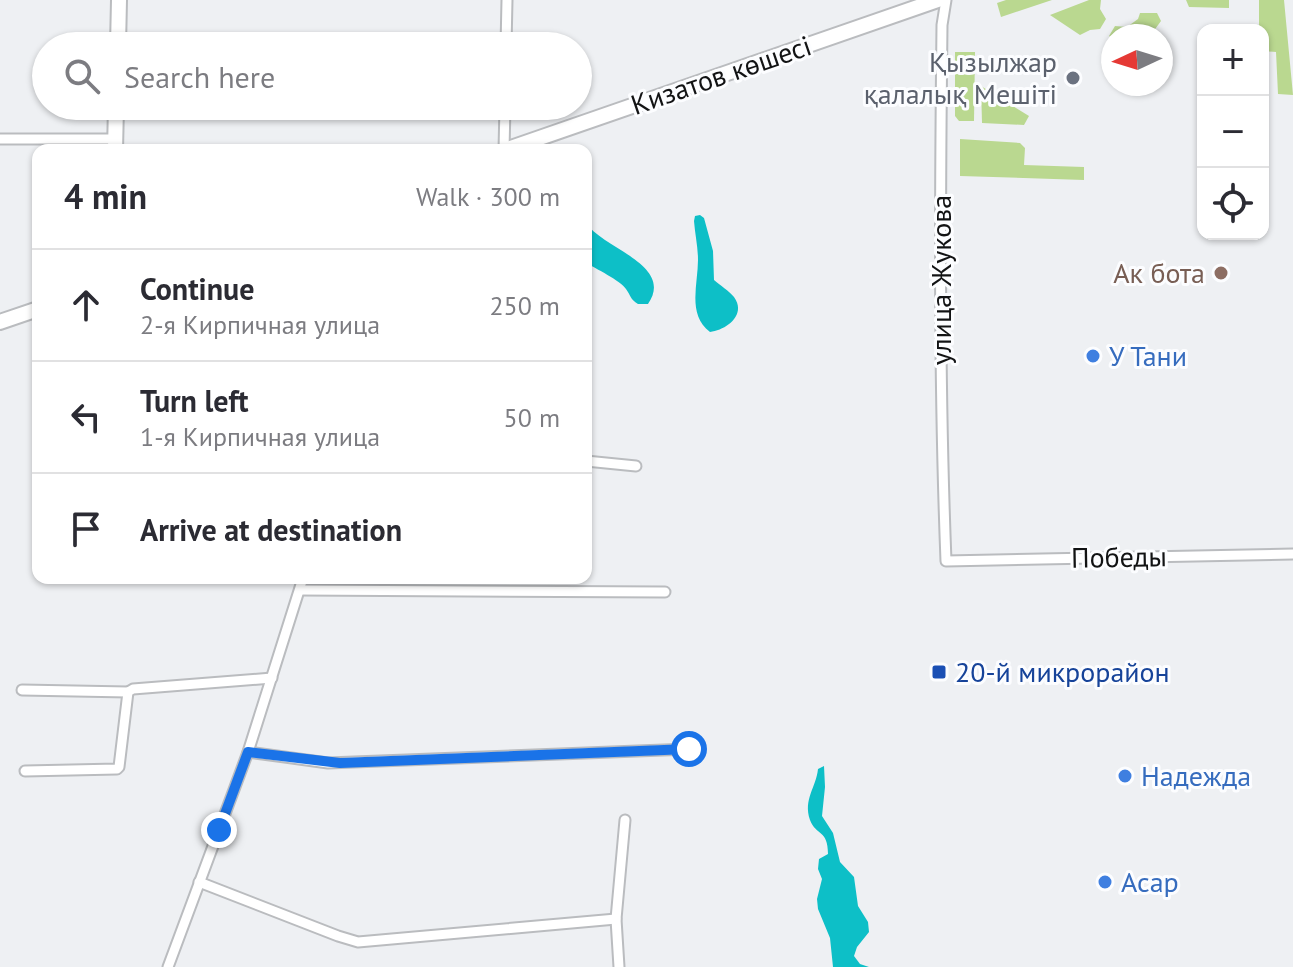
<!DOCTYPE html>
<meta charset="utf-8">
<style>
:root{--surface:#fff;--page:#f2f2f3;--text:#2b2b33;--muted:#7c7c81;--line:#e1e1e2}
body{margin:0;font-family:"PT Sans",sans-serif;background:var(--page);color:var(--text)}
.controls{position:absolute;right:24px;top:24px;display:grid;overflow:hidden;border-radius:16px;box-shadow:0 2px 6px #0004}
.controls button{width:72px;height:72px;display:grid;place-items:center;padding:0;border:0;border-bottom:2px solid var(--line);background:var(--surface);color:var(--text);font:40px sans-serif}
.compass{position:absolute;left:1101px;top:24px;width:72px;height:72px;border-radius:50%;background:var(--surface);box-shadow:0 2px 6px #0004;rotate:266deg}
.stop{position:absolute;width:24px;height:24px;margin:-18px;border:6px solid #1a73e8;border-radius:50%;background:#fff}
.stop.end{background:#1a73e8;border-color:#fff;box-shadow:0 2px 8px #0008}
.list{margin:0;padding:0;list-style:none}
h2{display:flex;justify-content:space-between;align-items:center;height:104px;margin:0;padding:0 32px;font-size:34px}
h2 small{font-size:26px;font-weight:400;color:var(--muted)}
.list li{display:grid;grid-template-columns:52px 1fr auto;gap:24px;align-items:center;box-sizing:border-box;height:112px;padding:0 32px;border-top:2px solid var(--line)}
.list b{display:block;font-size:30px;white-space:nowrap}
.list p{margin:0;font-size:26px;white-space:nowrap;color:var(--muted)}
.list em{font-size:26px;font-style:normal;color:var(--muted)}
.icon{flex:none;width:44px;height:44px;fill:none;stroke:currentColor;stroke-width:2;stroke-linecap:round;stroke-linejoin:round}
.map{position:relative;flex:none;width:1293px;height:967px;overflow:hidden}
.search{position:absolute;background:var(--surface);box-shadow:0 2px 6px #0004;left:32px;top:32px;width:560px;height:88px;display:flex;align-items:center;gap:20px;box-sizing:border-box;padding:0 28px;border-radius:44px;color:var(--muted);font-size:30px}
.panel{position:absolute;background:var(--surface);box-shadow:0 2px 6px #0004;left:32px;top:144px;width:560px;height:440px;border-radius:16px}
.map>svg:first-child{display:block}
.green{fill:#bad890}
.water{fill:#0dbfc7}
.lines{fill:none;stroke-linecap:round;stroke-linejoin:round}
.street-casing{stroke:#babcbf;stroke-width:13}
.secondary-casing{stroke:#babcbf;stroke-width:18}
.street{stroke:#fff;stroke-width:9}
.secondary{stroke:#fff;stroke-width:14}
.route{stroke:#1a73e8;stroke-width:10}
.worship-dot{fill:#6b7280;stroke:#fcfdff;stroke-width:3}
.education-dot{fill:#8d6e63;stroke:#fcfdff;stroke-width:3}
.shop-dot{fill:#3f7fe0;stroke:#fcfdff;stroke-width:3}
.transit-dot{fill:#1a4fb4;stroke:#fcfdff;stroke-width:3}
.labels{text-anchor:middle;stroke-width:6;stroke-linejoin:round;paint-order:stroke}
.worship-label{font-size:28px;fill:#5b616d;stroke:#fcfdff;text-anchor:end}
.street-label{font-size:28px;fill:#121314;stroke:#fcfdff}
.education-label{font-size:28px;fill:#785e54;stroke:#fcfdff;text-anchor:end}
.shop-label{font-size:28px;fill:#366cbe;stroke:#fcfdff;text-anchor:start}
.transit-label{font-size:28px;fill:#164399;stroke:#fcfdff;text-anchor:start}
</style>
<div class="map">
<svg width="1293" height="967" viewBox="0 0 1293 967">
<rect width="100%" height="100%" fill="#eef0f3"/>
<!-- green -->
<g class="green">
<polygon points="1006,0 1052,0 1001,17 997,3"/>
<polygon points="1089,0 1101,0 1100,9 1106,19 1100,29 1090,30 1080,35 1050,15"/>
<polygon points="1186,0 1229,0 1229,8 1189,7"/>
<polygon points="1259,0 1284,0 1293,95 1278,94 1276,52 1263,51 1263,30 1259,30"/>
<polygon points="1140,13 1157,13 1161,21 1150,36 1113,36 1113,39 1109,36 1115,26 1127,27 1138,19"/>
<polygon points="955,52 975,52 974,121 959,121 955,116"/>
<polygon points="981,86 1029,116 1024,125 982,123"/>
<polygon points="960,139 1020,143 1025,148 1024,165 1084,167 1084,180 960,176"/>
</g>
<!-- water -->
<g class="water">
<path d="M700,215L704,218L713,251L714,280C720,285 729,291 734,297C747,315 726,330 710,332C687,315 698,284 698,260C698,247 695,234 694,221L695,216Z"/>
<path d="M586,223C602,248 675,265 648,304H638C630,299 631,296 626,289C621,281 595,268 586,263Z"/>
<path d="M824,766L825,787L822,816L833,833L840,862L854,877L858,906L868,922L869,932L857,947L854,956L860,964L869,967H833L830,938L818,909L817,899L822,879L818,869L819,859L828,854C828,829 816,836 810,820C803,799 816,788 818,769Z"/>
</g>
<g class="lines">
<!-- street casing -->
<g class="street-casing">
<g id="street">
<path d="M946,0L942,25C940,203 939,382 946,561L1293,554"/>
<polyline points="506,46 507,0"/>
<polyline points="0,139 116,139"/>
<polyline points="504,150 505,106"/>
<polyline points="586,461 636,466"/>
<polyline points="300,590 665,592"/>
<polyline points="22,690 128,692"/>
<polyline points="248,752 328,763 689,749"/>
<polyline points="25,771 117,769 119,767 128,692 133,689 272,678"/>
<polyline points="199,882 338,936 358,942 616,919"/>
<polyline points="168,967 248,752 303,578"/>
<polyline points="619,967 616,919 625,820"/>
</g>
</g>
<!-- secondary casing -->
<g class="secondary-casing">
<g id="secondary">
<polyline points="118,46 119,0"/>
<polyline points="115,150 116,106"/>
<polyline points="505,150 938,0"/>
<polyline points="0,322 38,309"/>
</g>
</g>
<!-- street -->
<use href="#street" class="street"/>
<!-- secondary -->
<use href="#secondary" class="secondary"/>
</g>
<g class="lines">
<!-- route -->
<polyline class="route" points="219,830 248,752 340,763 689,749"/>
</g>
<!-- markers -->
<circle class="worship-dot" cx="1073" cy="78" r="8"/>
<circle class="education-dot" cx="1221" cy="273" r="8"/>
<g class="shop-dot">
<circle cx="1093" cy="356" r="8"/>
<circle cx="1125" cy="776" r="8"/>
<circle cx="1105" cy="882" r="8"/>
</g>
<rect class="transit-dot" x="931" y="664" width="16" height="16" rx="4"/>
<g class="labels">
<!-- worship labels -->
<g class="worship-label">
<text x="1057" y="72">Қызылжар<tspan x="1057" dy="32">қалалық Мешіті</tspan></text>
</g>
<!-- street labels -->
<g class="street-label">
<text transform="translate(721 75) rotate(-19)" y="10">Кизатов көшесі</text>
<text transform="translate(941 280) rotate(-90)" y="10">улица Жукова</text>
<text transform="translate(1119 557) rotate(-1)" y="10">Победы</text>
</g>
<!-- education labels -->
<g class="education-label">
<text x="1205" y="283">Ак бота</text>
</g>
<!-- shop labels -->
<g class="shop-label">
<text x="1109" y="366">У Тани</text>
<text x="1141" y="786">Надежда</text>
<text x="1121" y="892">Асар</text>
</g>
<!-- transit labels -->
<g class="transit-label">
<text x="955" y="682">20-й микрорайон</text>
</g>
</g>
</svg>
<div class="controls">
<button>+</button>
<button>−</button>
<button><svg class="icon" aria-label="locate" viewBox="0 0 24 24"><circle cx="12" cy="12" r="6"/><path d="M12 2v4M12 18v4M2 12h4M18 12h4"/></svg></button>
</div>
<svg class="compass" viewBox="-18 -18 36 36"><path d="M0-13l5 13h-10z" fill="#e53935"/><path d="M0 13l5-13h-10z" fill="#7c7c81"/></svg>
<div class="stop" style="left:689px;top:749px"></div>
<div class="stop end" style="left:219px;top:830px"></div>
<div class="search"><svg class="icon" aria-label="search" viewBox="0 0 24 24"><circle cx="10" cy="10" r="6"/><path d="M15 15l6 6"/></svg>Search here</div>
<section class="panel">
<h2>4 min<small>Walk · 300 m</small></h2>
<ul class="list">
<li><svg class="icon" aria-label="ahead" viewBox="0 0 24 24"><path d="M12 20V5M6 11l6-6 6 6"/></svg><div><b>Continue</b><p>2-я Кирпичная улица</p></div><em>250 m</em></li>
<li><svg class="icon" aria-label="left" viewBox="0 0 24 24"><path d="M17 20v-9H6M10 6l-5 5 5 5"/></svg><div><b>Turn left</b><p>1-я Кирпичная улица</p></div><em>50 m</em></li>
<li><svg class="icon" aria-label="arrive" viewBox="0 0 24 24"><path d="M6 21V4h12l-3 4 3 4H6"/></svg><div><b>Arrive at destination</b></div></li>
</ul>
</section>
</div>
